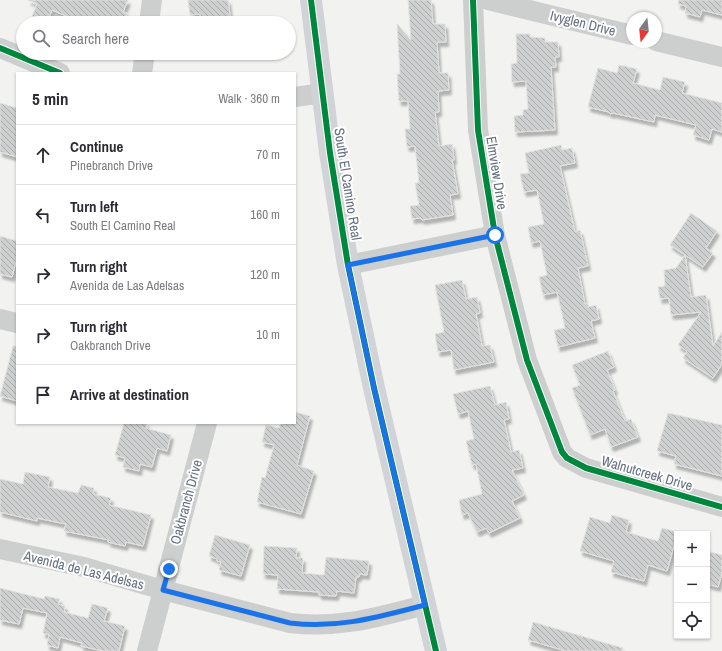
<!DOCTYPE html>
<meta charset="utf-8">
<style>
:root{--surface:#fff;--page:#f7f7f7;--text:#2b2b33;--muted:#7c7c81;--line:#e1e1e2}
body{margin:0;font-family:"Archivo Narrow",sans-serif;background:var(--page);color:var(--text)}
.controls{position:absolute;right:12px;bottom:12px;display:grid;overflow:hidden;border-radius:0px;box-shadow:0 1px 3px #0004}
.controls button{width:36px;height:36px;display:grid;place-items:center;padding:0;border:0;border-bottom:1px solid var(--line);background:var(--surface);color:var(--text);font:20px sans-serif}
.compass{position:absolute;left:626px;top:12px;width:36px;height:36px;border-radius:50%;background:var(--surface);box-shadow:0 1px 3px #0004;rotate:195deg}
.stop{position:absolute;width:12px;height:12px;margin:-9px;border:3px solid #1a73e8;border-radius:50%;background:#fff}
.stop.end{background:#1a73e8;border-color:#fff;box-shadow:0 1px 4px #0008}
.list{margin:0;padding:0;list-style:none}
h2{display:flex;justify-content:space-between;align-items:center;height:52px;margin:0;padding:0 16px;font-size:17px}
h2 small{font-size:13px;font-weight:400;color:var(--muted)}
.list li{display:grid;grid-template-columns:26px 1fr auto;gap:12px;align-items:center;box-sizing:border-box;height:60px;padding:0 16px;border-top:1px solid var(--line)}
.list b{display:block;font-size:15px;white-space:nowrap}
.list p{margin:0;font-size:13px;white-space:nowrap;color:var(--muted)}
.list em{font-size:13px;font-style:normal;color:var(--muted)}
.icon{flex:none;width:22px;height:22px;fill:none;stroke:currentColor;stroke-width:2;stroke-linecap:round;stroke-linejoin:round}
.map{position:relative;flex:none;width:722px;height:651px;overflow:hidden}
.search{position:absolute;background:var(--surface);box-shadow:0 1px 3px #0004;left:16px;top:16px;width:280px;height:44px;display:flex;align-items:center;gap:10px;box-sizing:border-box;padding:0 14px;border-radius:22px;color:var(--muted);font-size:15px}
.panel{position:absolute;background:var(--surface);box-shadow:0 1px 3px #0004;left:16px;top:72px;width:280px;height:352px;border-radius:0px}
.map>svg:first-child{display:block}
.building{fill:url(#building-back-hatch);stroke:#e2e2e1;filter:url(#shadow)}
.lines{fill:none;stroke-linecap:round;stroke-linejoin:round}
.minor{stroke:#cdcece;stroke-width:20}
.major{stroke:#d2d3d6;stroke-width:22}
.cycleway-casing{stroke:#fff;stroke-width:8}
.cycleway{stroke:#00873e;stroke-width:6}
.route{stroke:#1a73e8;stroke-width:5}
.labels{text-anchor:middle;stroke-width:4;stroke-linejoin:round;paint-order:stroke}
.street-label{font-size:14px;fill:#646f80;stroke:#fff}
</style>
<div class="map">
<svg width="722" height="651" viewBox="0 0 722 651">
<defs>
<pattern id="building-back-hatch" width="6" height="6" patternUnits="userSpaceOnUse"><rect width="6" height="6" fill="#cecfcf"/><path d="M-1 5l2 2M0 0l6 6M5-1l2 2" fill="none" stroke="#abacad"/></pattern>
<filter id="shadow"><feDropShadow dx="2.5" dy="4.5" stdDeviation="1" flood-color="#0004"/></filter>
</defs>
<rect width="100%" height="100%" fill="#f2f3f1"/>
<!-- building -->
<g class="building">
<polygon points="28,0 128,0 123,12 127,13 123,23 83,23 52,10 47,22 32,16 37,4"/>
<polygon points="188,0 228,0 231,23 201,23 200,14 190,15"/>
<polygon points="408,0 431,0 433,24 445,24 446,42 437,42 439,73 448,73 449,90 438,91 439,112 435,112 439,146 452,144 454,160 452,160 458,194 450,195 453,215 422,220 421,218 412,219 410,206 419,205 415,183 419,183 415,146 407,147 405,129 410,129 408,101 399,101 397,74 400,74 397,24 411,40"/>
<polygon points="679,0 722,0 722,15 702,10 700,17 685,13 686,6 678,4"/>
<polygon points="516,34 530,34 530,37 545,38 545,42 558,42 559,57 555,57 556,67 551,67 555,130 515,132 514,116 523,115 523,110 528,109 526,81 512,82 511,64 517,63"/>
<polygon points="619,65 637,69 633,83 660,90 663,77 685,82 682,93 722,103 722,132 712,129 709,140 693,135 696,125 655,115 654,122 613,113 610,114 609,112 588,107 598,68 617,73"/>
<polygon points="0,103 17,108 17,157 0,152"/>
<polygon points="561,145 562,150 572,148 575,163 560,166 575,232 580,230 588,266 578,268 585,304 588,304 588,307 596,305 599,319 591,321 595,338 558,347 554,330 565,328 557,292 543,295 539,277 547,275 540,241 531,243 528,227 544,224 537,190 524,192 520,174 529,173 525,153"/>
<polygon points="691,213 717,231 706,248 713,253 703,267 670,245"/>
<polygon points="0,236 17,241 17,258 12,277 0,274"/>
<polygon points="685,255 691,297 706,295 713,346 722,332 722,364 713,378 683,358 687,351 678,345 701,312 671,315 669,298 660,299 658,287 665,286 664,270 676,268"/>
<polygon points="462,280 466,299 477,297 480,313 476,314 482,346 490,345 494,362 454,370 451,350 438,352 435,334 444,332 435,285"/>
<polygon points="13,346 17,346 17,401 0,396"/>
<polygon points="608,351 614,367 607,370 615,390 613,391 625,421 631,419 638,437 611,447 605,429 590,435 572,388 580,385 572,365"/>
<polygon points="490,386 495,405 506,402 509,419 504,420 511,452 519,450 523,468 512,470 524,495 512,501 520,518 489,533 486,528 477,532 468,513 462,515 459,500 482,494 476,464 472,465 466,441 474,439 468,411 458,414 453,394"/>
<polygon points="295,412 310,416 297,465 314,471 301,514 257,502 262,477 265,478 274,445 262,442 266,425 279,428 281,423 295,423"/>
<polygon points="668,413 722,425 722,476 674,464 676,456 657,451"/>
<polygon points="124,423 147,423 146,428 171,435 167,451 157,448 152,467 140,464 139,471 123,467 125,458 115,455"/>
<polygon points="25,472 50,477 48,487 78,493 81,485 94,488 93,494 111,498 109,505 151,515 143,546 126,542 125,546 108,542 109,540 64,531 66,524 37,518 37,521 0,512 0,479 23,484"/>
<polygon points="612,515 629,520 626,532 658,541 662,528 678,532 667,571 648,565 644,581 611,572 614,561 580,551 590,517 610,523"/>
<polygon points="215,535 250,545 241,576 219,570 221,562 217,561 217,559 209,556"/>
<polygon points="264,546 297,548 296,558 303,558 302,573 324,575 326,557 369,561 367,575 359,574 359,577 356,577 354,593 337,591 336,596 319,595 319,592 277,589 278,575 263,574"/>
<polygon points="707,551 722,555 722,573 718,587 707,584"/>
<polygon points="0,588 44,599 45,596 60,599 58,604 65,606 64,612 88,618 92,604 108,608 104,621 125,626 119,651 103,651 81,646 82,643 60,637 58,648 47,645 49,635 43,633 47,613 23,608 19,624 0,620"/>
<polygon points="533,622 623,648 622,651 566,651 528,640"/>
</g>
<g class="lines">
<!-- minor -->
<g class="minor">
<polyline points="473,0 478,130 495,235 527,360 562,452 567,458 586,468 722,507"/>
<polyline points="488,0 632,35"/>
<polyline points="149,23 152,0"/>
<polyline points="656,41 722,57"/>
<polyline points="0,48 60,73"/>
<polyline points="142,73 145,53"/>
<polyline points="295,97 323,93"/>
<polyline points="348,265 495,235"/>
<polyline points="0,319 17,323"/>
<path d="M0,549L84,567L163,590L290,623C339,629 378,617 425,605"/>
<polyline points="147,651 207,423"/>
</g>
<!-- major -->
<polyline class="major" points="311,0 330,153 348,265 374,388 436,651"/>
<!-- cycleway casing -->
<g class="cycleway-casing">
<g id="cycleway">
<polyline points="311,0 330,153 348,265 374,388 436,651"/>
<polyline points="473,0 478,130 495,235 527,360 562,452 567,458 586,468 722,507"/>
<polyline points="0,48 60,73"/>
</g>
</g>
<!-- cycleway -->
<use href="#cycleway" class="cycleway"/>
</g>
<g class="lines">
<!-- route -->
<path class="route" d="M169,569L163,590L290,623C338,629 378,617 425,605L374,388L348,265L495,235"/>
</g>
<g class="labels">
<!-- street labels -->
<g class="street-label">
<text transform="translate(583 23) rotate(14)" y="5">Ivyglen Drive</text>
<text transform="translate(497 173) rotate(81)" y="5">Elmview Drive</text>
<text transform="translate(348 184) rotate(81)" y="5">South El Camino Real</text>
<text transform="translate(647 473) rotate(16)" y="5">Walnutcreek Drive</text>
<text transform="translate(186 502) rotate(-75)" y="5">Oakbranch Drive</text>
<text transform="translate(84 570) rotate(14)" y="5">Avenida de Las Adelsas</text>
</g>
</g>
</svg>
<div class="controls">
<button>+</button>
<button>−</button>
<button><svg class="icon" aria-label="locate" viewBox="0 0 24 24"><circle cx="12" cy="12" r="6"/><path d="M12 2v4M12 18v4M2 12h4M18 12h4"/></svg></button>
</div>
<svg class="compass" viewBox="-18 -18 36 36"><path d="M0-13l5 13h-10z" fill="#e53935"/><path d="M0 13l5-13h-10z" fill="#7c7c81"/></svg>
<div class="stop" style="left:495px;top:235px"></div>
<div class="stop end" style="left:169px;top:569px"></div>
<div class="search"><svg class="icon" aria-label="search" viewBox="0 0 24 24"><circle cx="10" cy="10" r="6"/><path d="M15 15l6 6"/></svg>Search here</div>
<section class="panel">
<h2>5 min<small>Walk · 360 m</small></h2>
<ul class="list">
<li><svg class="icon" aria-label="ahead" viewBox="0 0 24 24"><path d="M12 20V5M6 11l6-6 6 6"/></svg><div><b>Continue</b><p>Pinebranch Drive</p></div><em>70 m</em></li>
<li><svg class="icon" aria-label="left" viewBox="0 0 24 24"><path d="M17 20v-9H6M10 6l-5 5 5 5"/></svg><div><b>Turn left</b><p>South El Camino Real</p></div><em>160 m</em></li>
<li><svg class="icon" aria-label="right" viewBox="0 0 24 24"><path d="M7 20v-9h11M14 6l5 5-5 5"/></svg><div><b>Turn right</b><p>Avenida de Las Adelsas</p></div><em>120 m</em></li>
<li><svg class="icon" aria-label="right" viewBox="0 0 24 24"><path d="M7 20v-9h11M14 6l5 5-5 5"/></svg><div><b>Turn right</b><p>Oakbranch Drive</p></div><em>10 m</em></li>
<li><svg class="icon" aria-label="arrive" viewBox="0 0 24 24"><path d="M6 21V4h12l-3 4 3 4H6"/></svg><div><b>Arrive at destination</b></div></li>
</ul>
</section>
</div>
